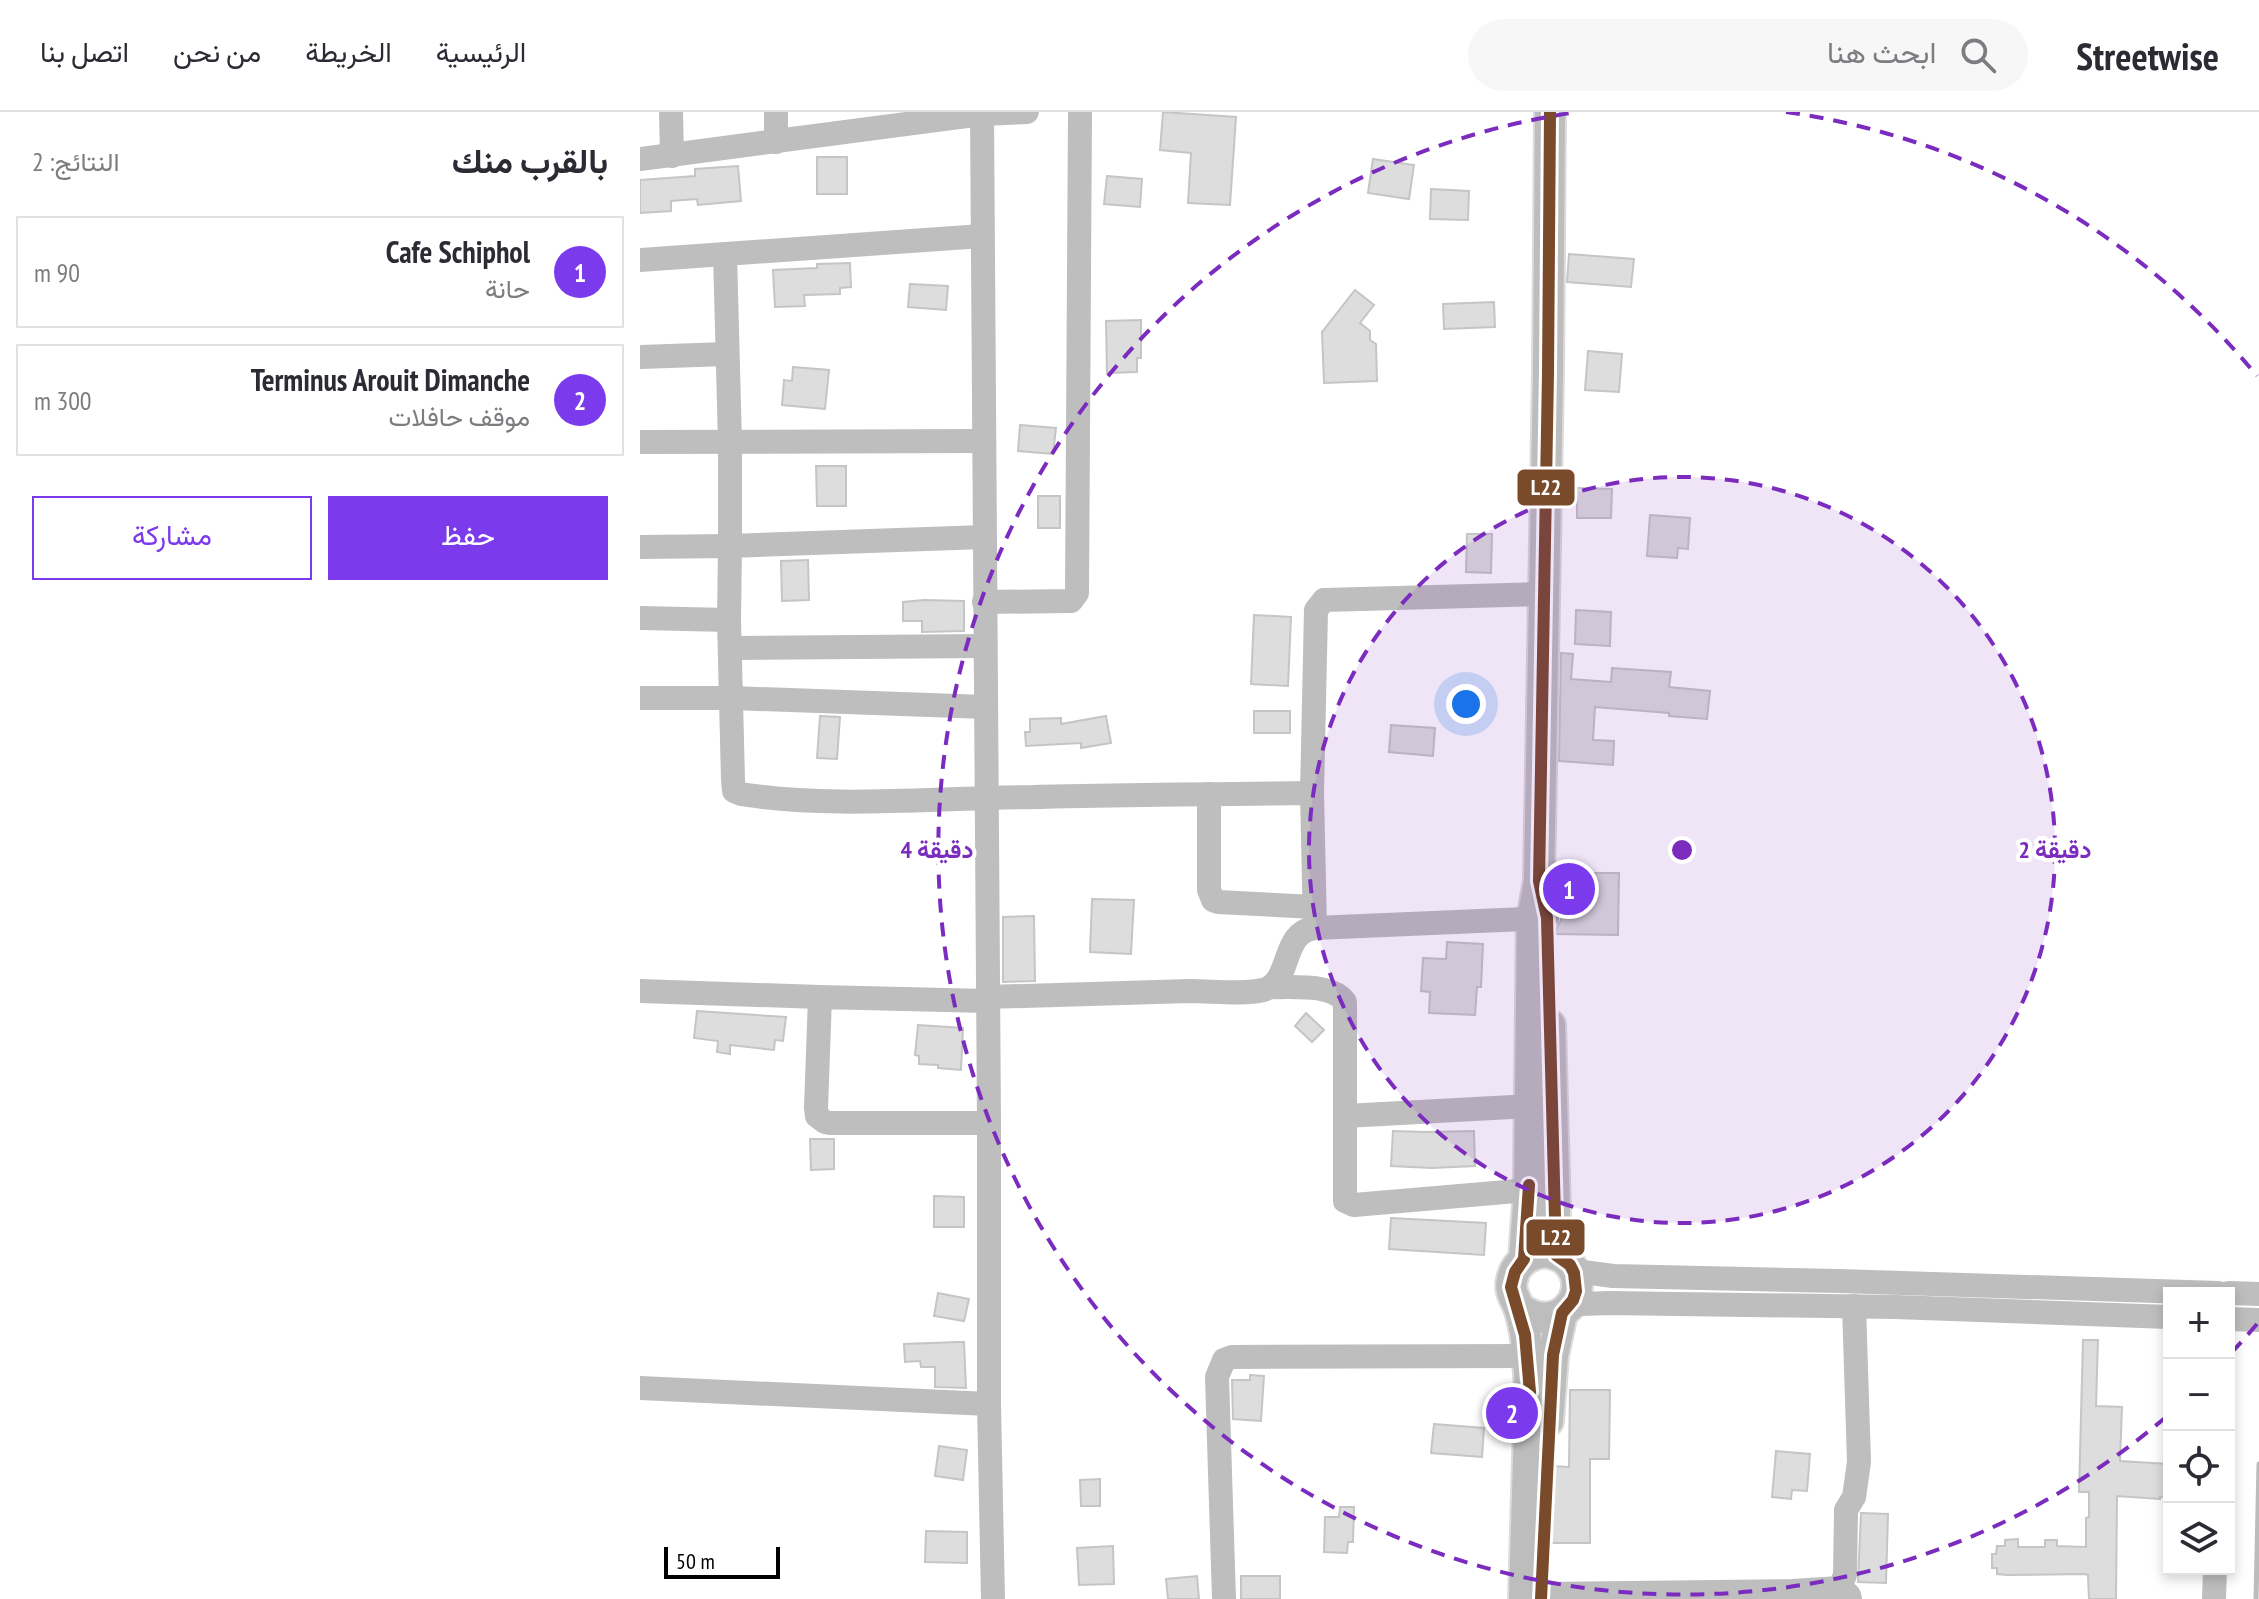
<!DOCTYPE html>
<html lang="ar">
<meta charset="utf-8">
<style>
:root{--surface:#fff;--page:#f7f7f7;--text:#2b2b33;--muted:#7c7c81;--line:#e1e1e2;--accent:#7c3aed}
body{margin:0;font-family:"PT Sans Narrow",Vazirmatn,sans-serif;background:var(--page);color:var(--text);direction:rtl}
.controls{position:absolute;right:24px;bottom:24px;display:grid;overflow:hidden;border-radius:0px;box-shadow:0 4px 12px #0003}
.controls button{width:72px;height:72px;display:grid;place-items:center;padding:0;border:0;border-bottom:2px solid var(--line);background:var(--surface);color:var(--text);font:40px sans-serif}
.scale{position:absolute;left:24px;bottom:20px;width:116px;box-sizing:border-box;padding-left:8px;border:4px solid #000;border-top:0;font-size:22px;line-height:28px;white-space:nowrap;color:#000;-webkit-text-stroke:6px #fff;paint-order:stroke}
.you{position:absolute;left:826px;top:592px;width:28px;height:28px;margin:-20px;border:6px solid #fff;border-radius:50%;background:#1a73e8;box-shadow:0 0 0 12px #1a73e833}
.badge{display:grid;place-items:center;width:52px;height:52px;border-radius:50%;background:var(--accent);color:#fff;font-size:26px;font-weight:700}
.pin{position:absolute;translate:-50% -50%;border:4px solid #fff;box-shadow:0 2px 8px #0006}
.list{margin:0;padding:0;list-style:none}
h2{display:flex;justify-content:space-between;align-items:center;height:104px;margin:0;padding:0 32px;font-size:34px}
h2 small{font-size:26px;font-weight:400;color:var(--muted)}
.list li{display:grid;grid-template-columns:52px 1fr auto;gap:24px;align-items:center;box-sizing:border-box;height:112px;margin:0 16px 16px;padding:0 16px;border:2px solid var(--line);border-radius:0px}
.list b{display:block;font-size:30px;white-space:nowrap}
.list p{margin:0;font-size:26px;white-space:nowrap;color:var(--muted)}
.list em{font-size:26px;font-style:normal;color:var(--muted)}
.actions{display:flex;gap:16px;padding:24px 32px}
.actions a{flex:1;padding:18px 0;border:2px solid var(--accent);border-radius:0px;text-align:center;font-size:28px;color:var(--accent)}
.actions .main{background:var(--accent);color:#fff}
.icon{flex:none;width:44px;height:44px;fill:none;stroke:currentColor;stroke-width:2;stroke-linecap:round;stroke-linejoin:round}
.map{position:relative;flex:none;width:1619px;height:1487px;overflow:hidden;direction:ltr}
header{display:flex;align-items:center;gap:48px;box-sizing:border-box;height:112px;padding:0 40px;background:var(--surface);border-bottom:2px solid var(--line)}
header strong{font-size:38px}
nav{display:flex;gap:44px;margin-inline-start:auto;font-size:28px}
.search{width:560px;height:72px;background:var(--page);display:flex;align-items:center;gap:20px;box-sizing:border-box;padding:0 28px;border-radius:44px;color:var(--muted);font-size:30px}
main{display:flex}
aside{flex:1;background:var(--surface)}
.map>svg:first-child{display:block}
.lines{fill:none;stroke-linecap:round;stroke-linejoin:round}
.stream{stroke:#bcbcbc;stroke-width:5}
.building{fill:#ddd;stroke:#c5c5c5;stroke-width:2}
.major-casing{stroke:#dbdbdb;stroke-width:34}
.minor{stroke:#bebebe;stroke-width:24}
.major{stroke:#bdbdbd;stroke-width:30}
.bus-1-casing{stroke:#fff;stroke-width:18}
.bus-1{stroke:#7a4b2a;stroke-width:12}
.ring{fill:none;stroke:#7b2cbf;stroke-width:4;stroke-dasharray:14 10}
.centre{fill:#7b2cbf;stroke:#fff;stroke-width:4}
.ring-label{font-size:24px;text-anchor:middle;font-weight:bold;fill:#7b2cbf;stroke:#fff;stroke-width:8;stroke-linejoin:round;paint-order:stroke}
.line-badge{stroke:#fff;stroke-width:3}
.badge-label{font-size:22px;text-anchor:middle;font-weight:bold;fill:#fff}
</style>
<header>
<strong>Streetwise</strong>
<div class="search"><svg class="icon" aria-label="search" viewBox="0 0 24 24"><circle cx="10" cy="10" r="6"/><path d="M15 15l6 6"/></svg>ابحث هنا</div>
<nav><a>الرئيسية</a><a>الخريطة</a><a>من نحن</a><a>اتصل بنا</a></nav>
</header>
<main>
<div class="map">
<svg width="1619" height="1487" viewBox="0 0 1619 1487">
<rect width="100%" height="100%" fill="#fff"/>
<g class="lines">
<!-- stream -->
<polyline class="stream" points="1616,1487 1619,1352"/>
</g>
<!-- building -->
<g class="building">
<polygon points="523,0 596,5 590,93 548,91 551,41 520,38"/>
<rect x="177" y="45" width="30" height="37"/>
<polygon points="733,47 774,53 769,87 728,81"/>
<polygon points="98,54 101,89 58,93 57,87 31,89 31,99 0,101 0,68 55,64 55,57"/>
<polygon points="467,64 502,67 500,95 464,92"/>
<polygon points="791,77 829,79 828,108 790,107"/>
<polygon points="929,142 994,147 991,175 927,170"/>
<polygon points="210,151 211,175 200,176 200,182 164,183 165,194 135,195 133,158 177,156 177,152"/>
<polygon points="270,172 308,174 306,198 268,195"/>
<polygon points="715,178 734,193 720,211 730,219 730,228 736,232 737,269 684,271 682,220"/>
<polygon points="854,190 855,215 804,217 803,192"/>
<polygon points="501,208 501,246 497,246 497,260 467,261 466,209"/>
<polygon points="948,239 982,242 979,280 945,278"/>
<polygon points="153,255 189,258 185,297 142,293 144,268 152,269"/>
<polygon points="380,313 416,316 413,342 378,339"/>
<polygon points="176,354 206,354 206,394 177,394"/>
<polygon points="937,376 972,377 971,406 937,406"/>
<rect x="398" y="384" width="22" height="32"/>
<polygon points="1010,403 1050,406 1048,437 1038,436 1037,446 1007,444"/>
<polygon points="827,422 852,422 851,461 826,460"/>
<polygon points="168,448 169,488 142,489 141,449"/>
<polygon points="284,488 324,489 324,519 282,520 282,509 263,509 263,490"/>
<polygon points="936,498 971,500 970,534 935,532"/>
<polygon points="614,503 651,505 648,574 611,572"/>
<polygon points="921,541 933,542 931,567 971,570 972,556 1031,560 1029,575 1070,579 1067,607 1029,604 1029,601 955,595 953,628 974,629 973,653 919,649"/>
<rect x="614" y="599" width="36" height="22"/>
<polygon points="180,604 200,605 197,647 177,646"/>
<polygon points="466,604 471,631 441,636 441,631 386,634 385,620 390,620 390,607 421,606 421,612"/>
<polygon points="751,613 795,616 793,644 749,640"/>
<polygon points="917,761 979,761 978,823 914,822 922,806 920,799 915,793"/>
<polygon points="452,787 494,788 491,842 450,840"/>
<polygon points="394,804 395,869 363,870 363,805"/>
<polygon points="807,830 843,832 841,875 837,875 835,903 789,901 790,880 781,879 783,846 806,847"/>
<polygon points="57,899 146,905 143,929 135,928 134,938 90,933 90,942 77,940 78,929 54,926"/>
<polygon points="666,901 684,918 672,930 655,914"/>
<polygon points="278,913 323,916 321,958 298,956 298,953 279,952 279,944 275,943"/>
<polygon points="753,1019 786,1020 834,1019 835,1054 792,1056 751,1054"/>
<polygon points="170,1027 194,1027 194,1057 171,1058"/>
<polygon points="294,1084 324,1085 324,1115 294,1115"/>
<polygon points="751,1106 846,1111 844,1143 749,1137"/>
<polygon points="298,1181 329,1187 324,1209 294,1204"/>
<polygon points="1443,1228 1458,1228 1456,1294 1482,1295 1480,1349 1529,1352 1529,1385 1520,1385 1520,1387 1477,1384 1476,1487 1449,1487 1448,1463 1445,1462 1367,1463 1357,1462 1357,1456 1352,1456 1352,1442 1356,1442 1357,1434 1365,1434 1365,1428 1378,1427 1378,1435 1405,1435 1405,1428 1417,1428 1417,1434 1446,1435 1446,1406 1449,1405 1449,1380 1439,1380"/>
<polygon points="318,1230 324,1230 326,1276 295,1275 295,1255 281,1255 280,1249 265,1250 264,1232"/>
<polygon points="610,1263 624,1264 621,1309 593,1307 592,1268 610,1268"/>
<polygon points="930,1278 970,1278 969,1347 950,1347 950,1431 911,1431 912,1354 929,1355"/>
<polygon points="794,1312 844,1316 842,1345 791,1341"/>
<polygon points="299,1334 327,1338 323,1368 295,1364"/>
<polygon points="1136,1339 1170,1342 1167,1379 1152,1378 1151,1387 1132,1385"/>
<polygon points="460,1367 460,1394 441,1394 440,1368"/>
<polygon points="700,1395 714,1395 713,1430 708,1430 707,1441 684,1440 685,1405 699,1405"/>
<polygon points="1221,1401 1248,1402 1246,1471 1218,1470"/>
<polygon points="286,1419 327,1420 327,1451 285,1450"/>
<polygon points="473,1434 474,1472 439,1473 437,1436"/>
<polygon points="557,1464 559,1487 528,1487 526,1467"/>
<rect x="601" y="1464" width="39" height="23"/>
</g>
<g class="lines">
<!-- major casing -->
<g class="major-casing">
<g id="major">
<polyline points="910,913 916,1143"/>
<polyline points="884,1147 889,1078 892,808 899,769 908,261 910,0"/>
<path d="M879,1196C922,1228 957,1173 924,1147C904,1132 876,1145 872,1168C869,1179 875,1186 879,1196C882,1203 883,1212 885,1220C887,1233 888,1248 889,1262C891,1290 889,1319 888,1347C887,1394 885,1440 884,1487"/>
<polyline points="908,1309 913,1243 922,1201"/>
</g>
</g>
<!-- minor -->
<g class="minor">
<polyline points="31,0 32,44"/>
<polyline points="136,0 136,30"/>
<polyline points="342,0 349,1011 349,1292 353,1487"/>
<polyline points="0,47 342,2 387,0"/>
<polyline points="85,142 90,331 90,434 344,425"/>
<polyline points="0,148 342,124"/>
<polyline points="0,245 87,242"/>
<polyline points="0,330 343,329"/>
<path d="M0,435L90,434L89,508L93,668L94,679L101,682C180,695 270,688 350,686C457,683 564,682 672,681L675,816L907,806"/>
<polyline points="344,490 431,489 437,481 440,0"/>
<polyline points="0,506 89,508"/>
<polyline points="90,536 345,534"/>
<polyline points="0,586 91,586 345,595"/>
<polyline points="672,681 676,498 684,488 904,482"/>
<polyline points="569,682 569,778 573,788 578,790 674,795"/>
<path d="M631,875C652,876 692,871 705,890V1089L714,1093L889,1078"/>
<polyline points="0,879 180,885"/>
<path d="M347,885C414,883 482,881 550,879C572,879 603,883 623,878C653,870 640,820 675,816"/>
<polyline points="347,889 180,885 176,996 177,1004 185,1010 190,1011 349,1011"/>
<polyline points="705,1004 890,994"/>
<polyline points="930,1153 943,1160 973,1164 1199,1169 1578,1181"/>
<polyline points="1589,1181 1619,1182"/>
<polyline points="928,1196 941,1192 969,1191 1255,1195 1529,1205"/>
<polyline points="1589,1207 1619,1208"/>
<polyline points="0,1276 349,1292"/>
<polyline points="1200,1476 1205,1463 1206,1398 1214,1385 1219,1350 1214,1194"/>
<polyline points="901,1482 1152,1479 1200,1476 1209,1483 1210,1487"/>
<polyline points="584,1487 577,1265 584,1248 592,1245 887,1244"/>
<polyline points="1574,1487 1575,1457"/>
</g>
<!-- major -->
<use href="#major" class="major"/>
<!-- bus-1 casing -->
<g class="bus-1-casing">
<g id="bus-1">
<polyline points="889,1073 884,1147 875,1160 871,1175 885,1223 890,1280"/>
<polyline points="901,1487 913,1243 922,1201 933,1188 936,1179 934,1161 930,1153 916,1143 907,806 899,769 908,261 910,0"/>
</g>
</g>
<!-- bus-1 -->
<use href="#bus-1" class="bus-1"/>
</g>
<!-- distance rings -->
<circle cx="1042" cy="738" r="373" fill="#7b2cbf" fill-opacity=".12"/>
<g class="ring">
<circle cx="1042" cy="738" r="373"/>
<path d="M1617 1212A745 745 0 0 1 1591 1241M1526 1305A745 745 0 1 1 938 0M1146 0A745 745 0 0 1 1617 264"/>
</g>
<circle cx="1042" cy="738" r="12" class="centre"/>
<g class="ring-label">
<text x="1415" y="746">2 دقيقة</text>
<text x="297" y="746">4 دقيقة</text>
</g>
<g class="line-badge">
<rect x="876" y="356" width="60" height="39" rx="8" fill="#7a4b2a"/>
<rect x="885" y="1106" width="61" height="39" rx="8" fill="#7a4b2a"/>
</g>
<g class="badge-label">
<text x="906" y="383">L22</text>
<text x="916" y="1133">L22</text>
</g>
</svg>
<div class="controls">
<button>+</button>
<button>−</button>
<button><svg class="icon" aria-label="locate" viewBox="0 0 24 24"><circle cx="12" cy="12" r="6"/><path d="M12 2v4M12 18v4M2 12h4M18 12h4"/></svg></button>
<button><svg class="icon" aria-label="layers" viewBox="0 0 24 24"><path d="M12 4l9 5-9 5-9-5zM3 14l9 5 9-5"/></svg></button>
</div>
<div class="scale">50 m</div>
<div class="you"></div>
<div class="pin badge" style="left:929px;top:777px">1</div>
<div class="pin badge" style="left:872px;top:1301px">2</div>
</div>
<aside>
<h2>بالقرب منك<small>النتائج: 2</small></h2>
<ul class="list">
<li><span class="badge">1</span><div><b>Cafe Schiphol</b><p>حانة</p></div><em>90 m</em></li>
<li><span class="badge">2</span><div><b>Terminus Arouit Dimanche</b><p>موقف حافلات</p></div><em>300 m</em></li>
</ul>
<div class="actions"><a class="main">حفظ</a><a>مشاركة</a></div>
</aside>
</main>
